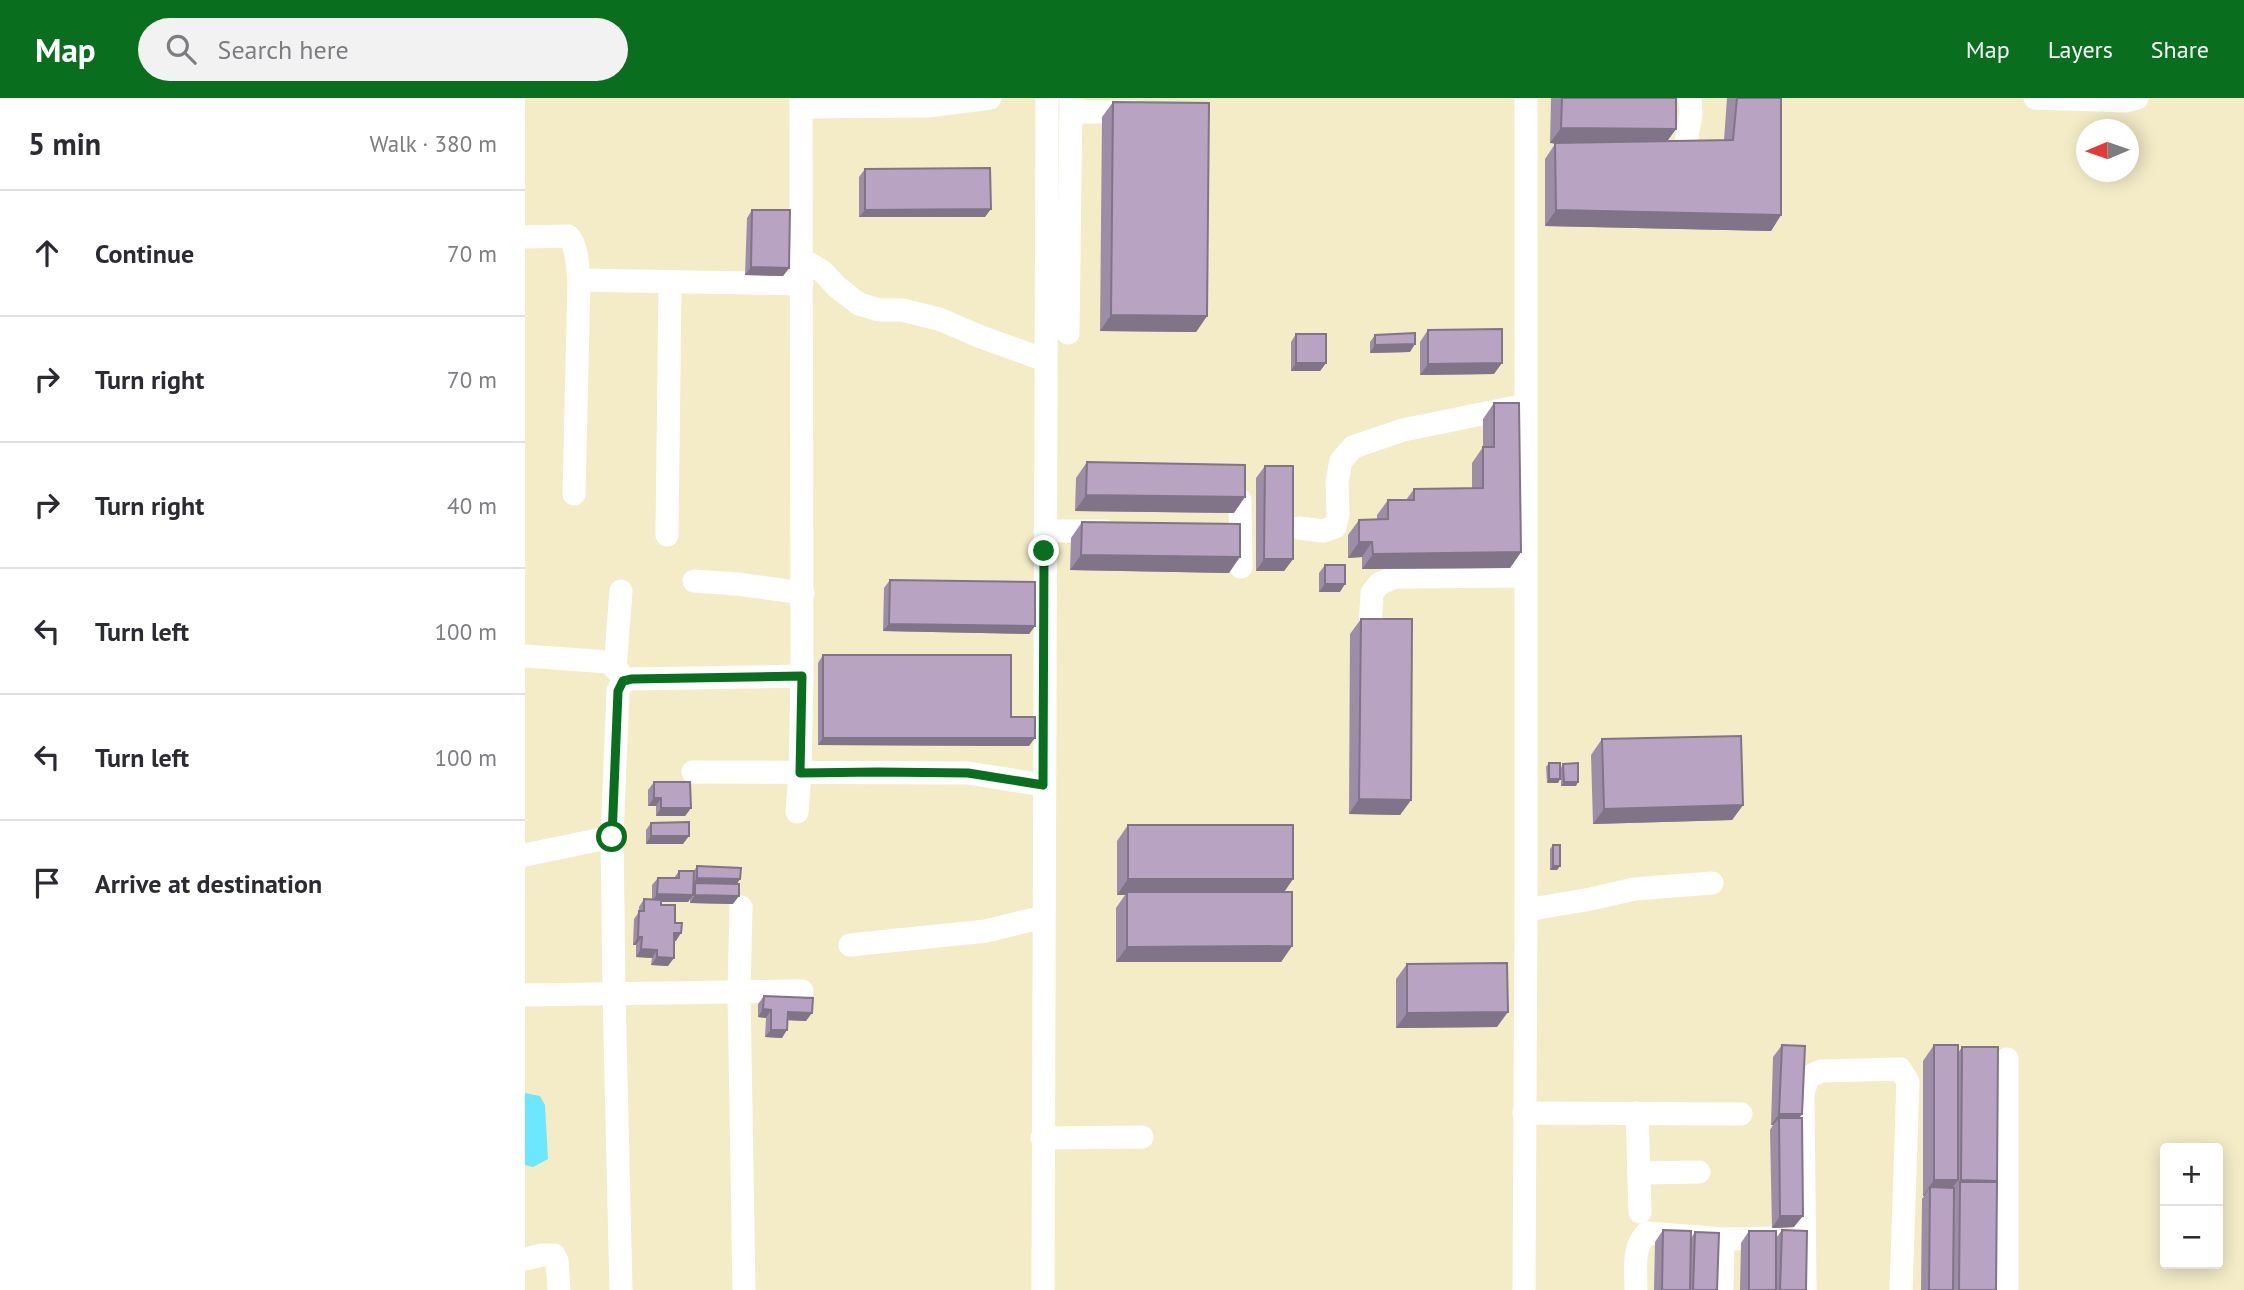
<!DOCTYPE html>
<meta charset="utf-8">
<style>
:root{--surface:#fff;--page:#f2f2f3;--text:#2b2b33;--muted:#7c7c81;--line:#e1e1e2;--accent:#096f1f}
body{margin:0;font-family:"PT Sans",sans-serif;background:var(--page);color:var(--text)}
.controls{position:absolute;right:21px;bottom:21px;display:grid;overflow:hidden;border-radius:7px;box-shadow:0 4px 18px #0003}
.controls button{width:63px;height:63px;display:grid;place-items:center;padding:0;border:0;border-bottom:2px solid var(--line);background:var(--surface);color:var(--text);font:35px sans-serif}
.compass{position:absolute;left:1551px;top:21px;width:63px;height:63px;border-radius:50%;background:var(--surface);box-shadow:0 4px 18px #0003;rotate:268deg}
.stop{position:absolute;width:21px;height:21px;margin:-16px;border:5px solid #096f1f;border-radius:50%;background:#fff}
.stop.end{background:#096f1f;border-color:#fff;box-shadow:0 2px 7px #0008}
.list{margin:0;padding:0;list-style:none}
h2{display:flex;justify-content:space-between;align-items:center;height:91px;margin:0;padding:0 28px;font-size:30px}
h2 small{font-size:23px;font-weight:400;color:var(--muted)}
.list li{display:grid;grid-template-columns:46px 1fr auto;gap:21px;align-items:center;box-sizing:border-box;height:126px;padding:0 28px;border-top:2px solid var(--line)}
.list b{display:block;font-size:26px;white-space:nowrap}
.list em{font-size:23px;font-style:normal;color:var(--muted)}
.icon{flex:none;width:38px;height:38px;fill:none;stroke:currentColor;stroke-width:2;stroke-linecap:round;stroke-linejoin:round}
.map{position:relative;flex:none;width:1719px;height:1192px;overflow:hidden}
header{display:flex;align-items:center;gap:42px;box-sizing:border-box;height:98px;padding:0 35px;background:var(--accent);color:#fff}
header strong{font-size:33px}
nav{display:flex;gap:38px;margin-inline-start:auto;font-size:24px}
.search{width:490px;height:63px;background:var(--page);display:flex;align-items:center;gap:18px;box-sizing:border-box;padding:0 24px;border-radius:38px;color:var(--muted);font-size:26px}
main{display:flex}
aside{flex:1;background:var(--surface)}
.map>svg:first-child{display:block}
.water{fill:#6de7fd}
.lines{fill:none;stroke-linecap:round;stroke-linejoin:round}
.minor{stroke:#fff;stroke-width:23}
.wall{fill:#9e8da7}
.shaded-wall{fill:#817388}
.building{fill:#b8a4c2;stroke:#817388;stroke-width:2}
.route{stroke:#096f1f;stroke-width:9}
</style>
<header>
<strong>Map</strong>
<div class="search"><svg class="icon" aria-label="search" viewBox="0 0 24 24"><circle cx="10" cy="10" r="6"/><path d="M15 15l6 6"/></svg>Search here</div>
<nav><a>Map</a><a>Layers</a><a>Share</a></nav>
</header>
<main>
<aside>
<h2>5 min<small>Walk · 380 m</small></h2>
<ul class="list">
<li><svg class="icon" aria-label="ahead" viewBox="0 0 24 24"><path d="M12 20V5M6 11l6-6 6 6"/></svg><div><b>Continue</b></div><em>70 m</em></li>
<li><svg class="icon" aria-label="right" viewBox="0 0 24 24"><path d="M7 20v-9h11M14 6l5 5-5 5"/></svg><div><b>Turn right</b></div><em>70 m</em></li>
<li><svg class="icon" aria-label="right" viewBox="0 0 24 24"><path d="M7 20v-9h11M14 6l5 5-5 5"/></svg><div><b>Turn right</b></div><em>40 m</em></li>
<li><svg class="icon" aria-label="left" viewBox="0 0 24 24"><path d="M17 20v-9H6M10 6l-5 5 5 5"/></svg><div><b>Turn left</b></div><em>100 m</em></li>
<li><svg class="icon" aria-label="left" viewBox="0 0 24 24"><path d="M17 20v-9H6M10 6l-5 5 5 5"/></svg><div><b>Turn left</b></div><em>100 m</em></li>
<li><svg class="icon" aria-label="arrive" viewBox="0 0 24 24"><path d="M6 21V4h12l-3 4 3 4H6"/></svg><div><b>Arrive at destination</b></div></li>
</ul>
</aside>
<div class="map">
<svg width="1719" height="1192" viewBox="0 0 1719 1192">
<rect width="100%" height="100%" fill="#f4ecc7"/>
<!-- water -->
<polygon class="water" points="0,995 15,998 20,1007 23,1061 8,1069 0,1067"/>
<g class="lines">
<!-- minor -->
<g class="minor">
<polyline points="1510,0 1601,3 1612,0"/>
<polyline points="276,9 403,8 465,0"/>
<polyline points="546,14 609,14"/>
<polyline points="1141,59 1159,55 1166,16 1165,0"/>
<path d="M0,139L43,138C53,148 52,168 54,182L49,396"/>
<polyline points="277,161 298,174 312,189 334,206 354,212 377,212 414,221 456,239 520,262"/>
<polyline points="54,182 277,186"/>
<polyline points="543,235 546,0"/>
<polyline points="715,402 716,469"/>
<polyline points="774,430 798,433 810,429 813,417 812,384 816,363 828,349 878,332 991,309"/>
<polyline points="520,433 579,433"/>
<polyline points="142,437 145,184"/>
<polyline points="169,483 212,486 278,495"/>
<polyline points="845,530 847,495 854,486 870,479 1001,478"/>
<polyline points="0,558 84,564 94,574 98,583 93,593 87,739 89,895 96,1192"/>
<polyline points="90,570 96,493"/>
<polyline points="98,583 107,581 277,578"/>
<polyline points="168,674 443,675 518,687"/>
<polyline points="272,714 275,675 277,578 276,0"/>
<polyline points="0,757 87,739"/>
<polyline points="216,809 214,894 219,1192"/>
<polyline points="1001,812 1066,801 1109,791 1187,785"/>
<polyline points="325,847 461,833 518,819"/>
<polyline points="0,897 277,893"/>
<polyline points="1482,961 1482,1192"/>
<polyline points="999,1015 1216,1016"/>
<polyline points="1112,1015 1115,1114"/>
<polyline points="517,1040 617,1039"/>
<polyline points="1114,1075 1174,1074"/>
<polyline points="0,1161 17,1157 29,1157 32,1163 34,1192"/>
<polyline points="518,1192 522,0"/>
<polyline points="999,1192 1001,812 1001,0"/>
<path d="M1111,1192C1111,1173 1107,1149 1122,1135L1198,1141L1247,1140"/>
<polyline points="1197,1192 1198,1141"/>
<polyline points="1280,1192 1278,995 1283,979 1296,973 1375,971 1383,984 1376,1192"/>
</g>
</g>
<!-- wall -->
<g class="wall">
<polygon points="1026,0 1151,0 1151,31 1142,43 1199,42 1202,0 1256,0 1256,117 1246,133 1020,128 1020,61 1030,46 1025,45"/>
<polygon points="588,4 682,218 671,234 575,233 577,19"/>
<polygon points="340,71 460,119 334,119 334,79"/>
<polygon points="227,112 264,170 258,178 220,177 222,120"/>
<polygon points="903,232 969,276 895,277 895,244"/>
<polygon points="771,236 801,265 795,273 766,273 766,244"/>
<polygon points="850,237 885,254 845,255 845,244"/>
<polygon points="969,305 996,454 985,470 837,471 837,459 823,460 823,437 834,422 852,421 852,417 863,402 881,402 889,391 947,390 947,365 958,349 958,321"/>
<polygon points="562,364 709,415 550,413 551,380"/>
<polygon points="740,368 768,461 759,473 731,473 731,380"/>
<polygon points="557,424 704,475 545,472 546,440"/>
<polygon points="800,467 815,494 794,494 794,475"/>
<polygon points="365,482 510,528 504,536 358,533 359,490"/>
<polygon points="836,521 886,702 875,717 824,716 825,536"/>
<polygon points="298,557 486,619 504,648 293,647 293,565"/>
<polygon points="1077,641 1218,707 1207,722 1068,726 1066,657"/>
<polygon points="1024,665 1035,681 1033,685 1022,685 1021,669"/>
<polygon points="1038,666 1051,688 1036,688 1036,670"/>
<polygon points="129,684 166,710 160,718 131,718 131,708 123,708 123,692"/>
<polygon points="126,725 158,746 121,746 121,732"/>
<polygon points="603,727 768,781 759,794 767,848 756,864 591,864 591,810 600,797 592,797 592,743"/>
<polygon points="1028,747 1035,768 1032,772 1025,772 1025,751"/>
<polygon points="172,768 212,786 208,806 165,805 165,801 163,804 136,804 136,807 150,825 151,843 149,843 143,868 126,867 127,860 111,859 111,847 108,847 109,821 114,814 114,809 119,801 127,802 127,787 133,780 149,780 154,773 169,773"/>
<polygon points="882,866 972,929 871,930 871,881"/>
<polygon points="239,898 281,923 263,922 257,940 240,939 241,920 233,919 233,906"/>
<polygon points="1257,947 1275,1020 1269,1129 1247,1130 1245,1032 1248,1027 1246,1027 1248,959"/>
<polygon points="1409,947 1433,955 1437,949 1471,1084 1471,1192 1396,1192 1397,1101 1399,1098 1398,1098 1398,963"/>
<polygon points="1138,1132 1166,1140 1170,1134 1192,1192 1129,1192 1130,1144"/>
<polygon points="1257,1132 1281,1192 1215,1192 1216,1145 1224,1133 1251,1140"/>
</g>
<!-- shaded-wall -->
<g class="shaded-wall">
<polygon points="1036,30 1151,31 1140,46 1025,45"/>
<polygon points="466,111 460,119 334,119 340,112"/>
<polygon points="1031,112 1256,117 1246,133 1020,128"/>
<polygon points="226,169 264,170 258,178 220,177"/>
<polygon points="586,217 682,218 671,234 575,233"/>
<polygon points="890,246 885,254 845,255 850,247"/>
<polygon points="771,265 801,265 795,273 766,273"/>
<polygon points="977,265 969,276 895,277 903,266"/>
<polygon points="561,397 720,399 709,415 550,413"/>
<polygon points="834,444 847,444 837,459 823,460"/>
<polygon points="996,454 985,470 837,471 848,456"/>
<polygon points="556,457 715,459 704,475 545,472"/>
<polygon points="739,461 768,461 759,473 731,473"/>
<polygon points="800,486 820,486 815,494 794,494"/>
<polygon points="364,526 510,528 504,536 358,533"/>
<polygon points="298,640 510,640 504,648 293,647"/>
<polygon points="1024,681 1035,681 1033,685 1022,685"/>
<polygon points="1039,684 1053,684 1051,688 1036,688"/>
<polygon points="129,700 136,700 131,708 123,708"/>
<polygon points="834,701 886,702 875,717 824,716"/>
<polygon points="1218,707 1207,722 1068,726 1079,711"/>
<polygon points="136,710 166,710 160,718 131,718"/>
<polygon points="126,738 164,738 158,746 121,746"/>
<polygon points="1028,768 1035,768 1032,772 1025,772"/>
<polygon points="172,780 215,781 210,789 170,785 168,788 166,788"/>
<polygon points="603,781 768,781 757,797 602,794 600,797 592,797"/>
<polygon points="132,796 168,797 163,804 127,804"/>
<polygon points="170,797 214,798 208,806 165,805"/>
<polygon points="149,835 156,835 151,843 144,843"/>
<polygon points="113,839 117,839 111,847 108,847"/>
<polygon points="767,848 756,864 591,864 602,849"/>
<polygon points="116,851 132,852 127,860 111,859"/>
<polygon points="132,859 149,860 143,868 126,867"/>
<polygon points="238,911 246,912 241,920 233,919"/>
<polygon points="263,914 287,915 281,923 258,922"/>
<polygon points="983,914 972,929 871,930 882,915"/>
<polygon points="246,932 262,932 257,940 240,939"/>
<polygon points="1254,1016 1277,1016 1269,1028 1254,1020 1248,1027 1246,1027"/>
<polygon points="1409,1082 1433,1082 1422,1098 1405,1089 1399,1098 1398,1098"/>
<polygon points="1436,1082 1472,1083 1461,1098 1435,1084 1425,1098"/>
<polygon points="1255,1118 1278,1118 1269,1129 1247,1130"/>
</g>
<!-- building -->
<g class="building">
<polygon points="1037,0 1151,0 1151,31 1036,30"/>
<polygon points="1212,0 1256,0 1256,117 1031,112 1030,45 1208,42"/>
<polygon points="588,4 684,5 682,218 586,217"/>
<polygon points="465,70 466,111 340,112 340,71"/>
<polygon points="227,112 265,112 264,170 226,169"/>
<polygon points="977,231 977,265 903,266 903,232"/>
<polygon points="890,235 890,246 850,247 850,237"/>
<rect x="771" y="236" width="30" height="29"/>
<polygon points="969,305 994,305 996,454 848,456 847,444 834,444 834,422 863,421 863,402 889,402 889,391 958,390 958,349 969,349"/>
<polygon points="562,364 720,367 720,399 561,397"/>
<polygon points="740,368 768,368 768,461 739,461"/>
<polygon points="557,424 715,426 715,459 556,457"/>
<rect x="800" y="467" width="20" height="19"/>
<polygon points="365,482 510,484 510,528 364,526"/>
<polygon points="836,521 887,521 886,702 834,701"/>
<polygon points="298,557 486,557 486,619 510,619 510,640 298,640"/>
<polygon points="1216,638 1218,707 1079,711 1077,641"/>
<rect x="1024" y="665" width="11" height="16"/>
<polygon points="1053,665 1053,684 1039,684 1038,666"/>
<polygon points="129,684 165,684 166,710 136,710 136,700 129,700"/>
<polygon points="164,724 164,738 126,738 126,725"/>
<rect x="603" y="727" width="165" height="54"/>
<rect x="1028" y="747" width="7" height="21"/>
<polygon points="172,768 216,770 215,781 172,780"/>
<polygon points="154,773 169,773 168,797 132,796 133,780 154,780"/>
<polygon points="170,785 214,786 214,798 170,797"/>
<polygon points="602,794 767,794 767,848 602,849"/>
<polygon points="119,801 136,802 136,807 150,807 150,825 157,825 156,835 149,835 149,860 132,859 132,852 116,851 117,839 113,839 114,813 119,813"/>
<polygon points="982,865 983,914 882,915 882,866"/>
<polygon points="239,898 288,900 287,915 263,914 262,932 246,932 246,912 238,911"/>
<polygon points="1257,947 1280,948 1277,1016 1254,1016"/>
<rect x="1409" y="947" width="24" height="135"/>
<polygon points="1437,949 1473,949 1472,1083 1436,1082"/>
<polygon points="1254,1020 1277,1020 1278,1118 1255,1118"/>
<polygon points="1435,1084 1472,1084 1471,1192 1434,1192"/>
<polygon points="1405,1089 1429,1090 1428,1192 1404,1192"/>
<polygon points="1138,1132 1166,1133 1165,1192 1137,1192"/>
<polygon points="1257,1132 1282,1133 1281,1192 1255,1192"/>
<rect x="1224" y="1133" width="27" height="59"/>
<polygon points="1170,1134 1194,1135 1192,1192 1168,1192"/>
</g>
<g class="lines">
<!-- route -->
<polyline class="route" points="87,739 93,593 98,583 107,581 277,578 275,675 353,674 443,675 518,687 519,453"/>
</g>
</svg>
<div class="controls">
<button>+</button>
<button>−</button>
</div>
<svg class="compass" viewBox="-18 -18 36 36"><path d="M0-13l5 13h-10z" fill="#e53935"/><path d="M0 13l5-13h-10z" fill="#7c7c81"/></svg>
<div class="stop" style="left:87px;top:739px"></div>
<div class="stop end" style="left:519px;top:453px"></div>
</div>
</main>
